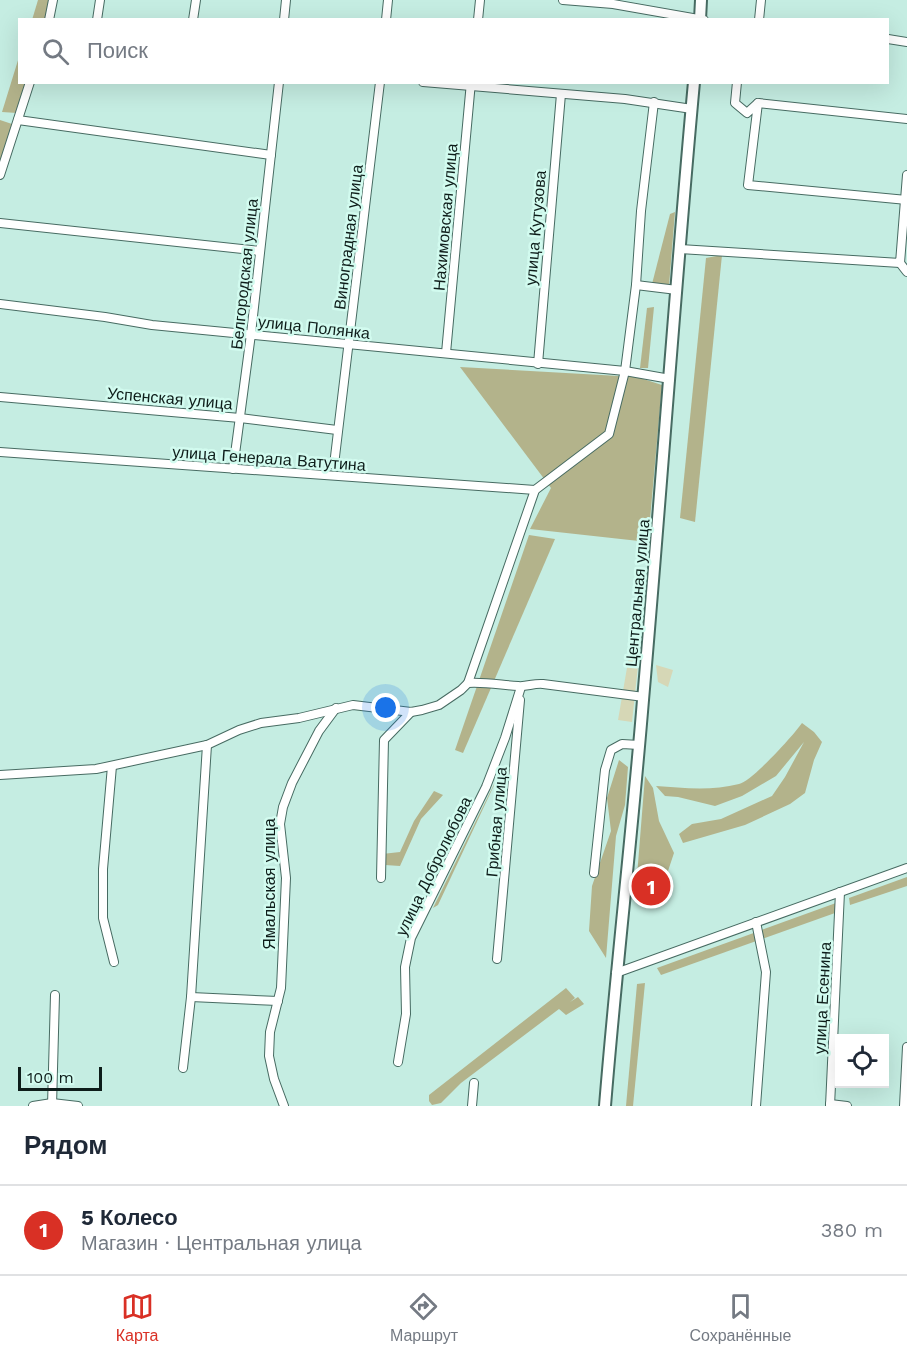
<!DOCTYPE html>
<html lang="ru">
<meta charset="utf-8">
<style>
:root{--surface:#fff;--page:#f2f2f3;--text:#1f2937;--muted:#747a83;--line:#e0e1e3;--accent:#d93025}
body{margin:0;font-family:"Work Sans",sans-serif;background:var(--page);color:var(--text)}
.controls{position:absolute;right:18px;bottom:18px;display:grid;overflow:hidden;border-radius:0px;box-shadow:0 6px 24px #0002}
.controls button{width:54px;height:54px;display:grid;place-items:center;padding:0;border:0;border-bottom:2px solid var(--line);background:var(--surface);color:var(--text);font:30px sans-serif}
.scale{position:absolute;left:18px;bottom:15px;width:84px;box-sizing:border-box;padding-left:6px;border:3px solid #0e1d1a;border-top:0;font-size:16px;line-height:21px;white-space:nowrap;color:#0e1d1a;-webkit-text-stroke:4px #d2fbef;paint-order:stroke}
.you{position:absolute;left:386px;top:708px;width:21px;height:21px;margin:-15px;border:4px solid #fff;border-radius:50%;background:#1a73e8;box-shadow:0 0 0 9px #1a73e833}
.badge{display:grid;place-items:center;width:39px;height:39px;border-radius:50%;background:var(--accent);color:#fff;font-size:20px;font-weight:700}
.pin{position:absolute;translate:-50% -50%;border:3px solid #fff;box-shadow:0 2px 6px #0006}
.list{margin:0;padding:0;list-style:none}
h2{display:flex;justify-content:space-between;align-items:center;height:78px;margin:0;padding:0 24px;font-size:26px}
h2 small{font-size:20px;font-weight:400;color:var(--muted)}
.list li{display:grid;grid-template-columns:39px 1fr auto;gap:18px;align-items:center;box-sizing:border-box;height:90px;padding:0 24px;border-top:2px solid var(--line)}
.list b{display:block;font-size:22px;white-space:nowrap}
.list p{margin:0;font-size:20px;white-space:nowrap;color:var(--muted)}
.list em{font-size:20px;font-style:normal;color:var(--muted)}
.icon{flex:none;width:33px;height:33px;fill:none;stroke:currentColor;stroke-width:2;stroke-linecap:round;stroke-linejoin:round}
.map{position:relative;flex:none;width:907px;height:1106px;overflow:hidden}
.search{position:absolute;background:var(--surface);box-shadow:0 6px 24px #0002;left:18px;right:18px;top:18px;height:66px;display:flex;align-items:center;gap:15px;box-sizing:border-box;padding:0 21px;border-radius:0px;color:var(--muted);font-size:22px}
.sheet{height:168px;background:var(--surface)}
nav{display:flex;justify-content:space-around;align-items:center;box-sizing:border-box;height:84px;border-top:2px solid var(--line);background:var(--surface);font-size:16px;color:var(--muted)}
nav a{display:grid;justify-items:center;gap:3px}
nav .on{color:var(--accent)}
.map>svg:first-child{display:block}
.green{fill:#d6d7b6}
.forest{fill:#b3b38b}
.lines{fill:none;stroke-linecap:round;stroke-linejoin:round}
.minor-casing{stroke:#476b62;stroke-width:10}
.major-casing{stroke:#476b62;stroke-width:14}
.minor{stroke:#fff;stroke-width:8}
.major{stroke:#fff;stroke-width:10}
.labels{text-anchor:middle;stroke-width:5;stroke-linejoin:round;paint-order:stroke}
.street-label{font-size:16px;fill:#0e1d1a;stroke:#d2fbef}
</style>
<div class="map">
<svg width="907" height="1106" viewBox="0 0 907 1106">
<rect width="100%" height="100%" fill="#c5ede2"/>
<!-- green -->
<g class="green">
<polygon points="629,656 639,656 632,722 618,720"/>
<polygon points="656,665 673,670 668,687 658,682"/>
</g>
<!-- forest -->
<g class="forest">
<polygon points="38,0 53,0 47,19 32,20"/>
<polygon points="19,57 20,82 26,83 17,113 2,112"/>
<polygon points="0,120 12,124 0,161"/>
<polygon points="675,212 669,286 652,284 670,214"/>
<polygon points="722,255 695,522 680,518 706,258"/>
<polygon points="654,307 648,368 640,368 647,308"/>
<polygon points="460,367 637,377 662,385 648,542 530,529 551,488"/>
<polygon points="529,535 555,539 463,753 455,750"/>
<path d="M802,723L814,732L822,742L814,760L805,793L790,804L745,825L683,843L679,834L692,824L721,819L772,796L785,777L804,742L776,776L742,796L715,806L678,797L665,796L656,786C683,788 712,791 739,784C752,781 793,736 802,723Z"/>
<polygon points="619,760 628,767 625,805 616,836 606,958 589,931 592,886 611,831 607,798"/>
<polygon points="503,766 438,905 433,908"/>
<polygon points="645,776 653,788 659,821 674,853 665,880 637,876"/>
<polygon points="434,791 443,795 421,819 400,866 385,865 382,854 400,852 414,821"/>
<polygon points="907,877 907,886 850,905 849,898"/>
<polygon points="836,903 835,913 661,975 657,968"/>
<polygon points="645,983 633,1106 626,1106 637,984"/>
<polygon points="566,988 575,998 570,1002 578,997 584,1004 566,1015 559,1009 461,1083 441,1103 432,1105 429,1101 429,1095"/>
</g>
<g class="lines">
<!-- minor casing -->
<g class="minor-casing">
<g id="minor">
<polyline points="563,0 613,4 704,20"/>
<polyline points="49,20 53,0"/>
<polyline points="97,20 100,0"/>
<polyline points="193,20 196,0"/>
<polyline points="284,20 286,0"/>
<polyline points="386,20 388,0"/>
<polyline points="478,20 480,0"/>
<polyline points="759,20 761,0"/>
<polyline points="888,39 907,42"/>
<polyline points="423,82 625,99 692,109"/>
<polyline points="737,82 735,103 747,113 758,103 748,185 907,200"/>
<polyline points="758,103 907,119"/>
<polyline points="18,120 271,155"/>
<polyline points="0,175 30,82"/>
<polyline points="0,223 260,251"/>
<polyline points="680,249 900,263 907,175"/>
<polyline points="900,263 907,272"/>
<polyline points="636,285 677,290"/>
<polyline points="0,304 105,317 152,325 625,371 670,379"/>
<polyline points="446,353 471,82"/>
<polyline points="538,364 561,94"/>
<polyline points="0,397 240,418 337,430"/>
<polyline points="0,452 535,490"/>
<polyline points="334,465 380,82"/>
<polyline points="233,469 251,334 279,82"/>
<polyline points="468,683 535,490 609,434 625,371 636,285 641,211 654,102"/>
<polyline points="112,766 103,869 103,918 114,962"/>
<path d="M0,775L96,769L207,745L239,730L261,723L299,718L353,705L411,712L422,710L439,705L461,690L468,683C486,682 501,685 518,686C526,687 534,683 543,684L644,697"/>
<polyline points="594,873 605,770 611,750 622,744 639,745"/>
<polyline points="381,878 384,740 411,712"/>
<polyline points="756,922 766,972 756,1106"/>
<polyline points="497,959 520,700"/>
<polyline points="616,973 907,868"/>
<polyline points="191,997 278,1001"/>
<polyline points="398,1062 406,1014 405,967 411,938 486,787 505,738 521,687"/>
<polyline points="183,1068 191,997 207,745"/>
<polyline points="830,1104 847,1106"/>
<polyline points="33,1106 52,1103 78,1106"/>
<polyline points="52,1106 55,995"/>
<polyline points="284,1106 274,1079 269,1056 270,1032 281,988 286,878 280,824 283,807 292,783 319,731 336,708"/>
<polyline points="472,1106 474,1083"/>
<polyline points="830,1106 840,892"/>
<polyline points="904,1106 907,1047"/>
</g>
</g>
<!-- major casing -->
<g class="major-casing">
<g id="major">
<polyline points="700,20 701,0"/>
<path d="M605,1106C616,970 632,835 643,700C661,494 675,288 694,82"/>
</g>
</g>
<!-- minor -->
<use href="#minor" class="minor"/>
<!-- major -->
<use href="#major" class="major"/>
</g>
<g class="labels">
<!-- street labels -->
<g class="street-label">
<text transform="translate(445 217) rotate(-85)" y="6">Нахимовская улица</text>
<text transform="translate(535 228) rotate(-85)" y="6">улица Кутузова</text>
<text transform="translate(348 237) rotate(-83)" y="6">Виноградная улица</text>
<text transform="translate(244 274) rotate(-84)" y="6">Белгородская улица</text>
<text transform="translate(314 327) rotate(6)" y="6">улица Полянка</text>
<text transform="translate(170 398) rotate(5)" y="6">Успенская улица</text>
<text transform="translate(269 458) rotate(4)" y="6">улица Генерала Ватутина</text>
<text transform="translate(637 593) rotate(-85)" y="6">Центральная улица</text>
<text transform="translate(496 822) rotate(-85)" y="6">Грибная улица</text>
<text transform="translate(433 866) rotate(-64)" y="6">улица Добролюбова</text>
<text transform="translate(269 884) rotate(-90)" y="6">Ямальская улица</text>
<text transform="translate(822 998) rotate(-87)" y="6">улица Есенина</text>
</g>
</g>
</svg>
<div class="controls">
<button><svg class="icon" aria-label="locate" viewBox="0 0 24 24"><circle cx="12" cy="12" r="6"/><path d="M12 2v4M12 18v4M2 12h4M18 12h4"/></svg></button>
</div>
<div class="scale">100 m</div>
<div class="you"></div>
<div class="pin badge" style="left:651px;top:886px">1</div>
<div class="search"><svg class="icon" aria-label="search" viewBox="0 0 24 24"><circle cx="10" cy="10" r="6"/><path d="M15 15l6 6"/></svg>Поиск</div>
</div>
<section class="sheet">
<h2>Рядом<small></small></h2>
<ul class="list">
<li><span class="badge">1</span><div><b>5 Колесо</b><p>Магазин · Центральная улица</p></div><em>380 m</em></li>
</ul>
</section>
<nav>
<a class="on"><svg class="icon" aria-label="map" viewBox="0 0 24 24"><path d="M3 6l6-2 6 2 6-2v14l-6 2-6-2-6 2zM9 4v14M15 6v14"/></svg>Карта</a>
<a><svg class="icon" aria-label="directions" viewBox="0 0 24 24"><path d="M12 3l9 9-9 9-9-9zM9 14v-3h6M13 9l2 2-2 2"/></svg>Маршрут</a>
<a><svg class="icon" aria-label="saved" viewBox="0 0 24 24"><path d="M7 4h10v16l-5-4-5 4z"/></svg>Сохранённые</a>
</nav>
